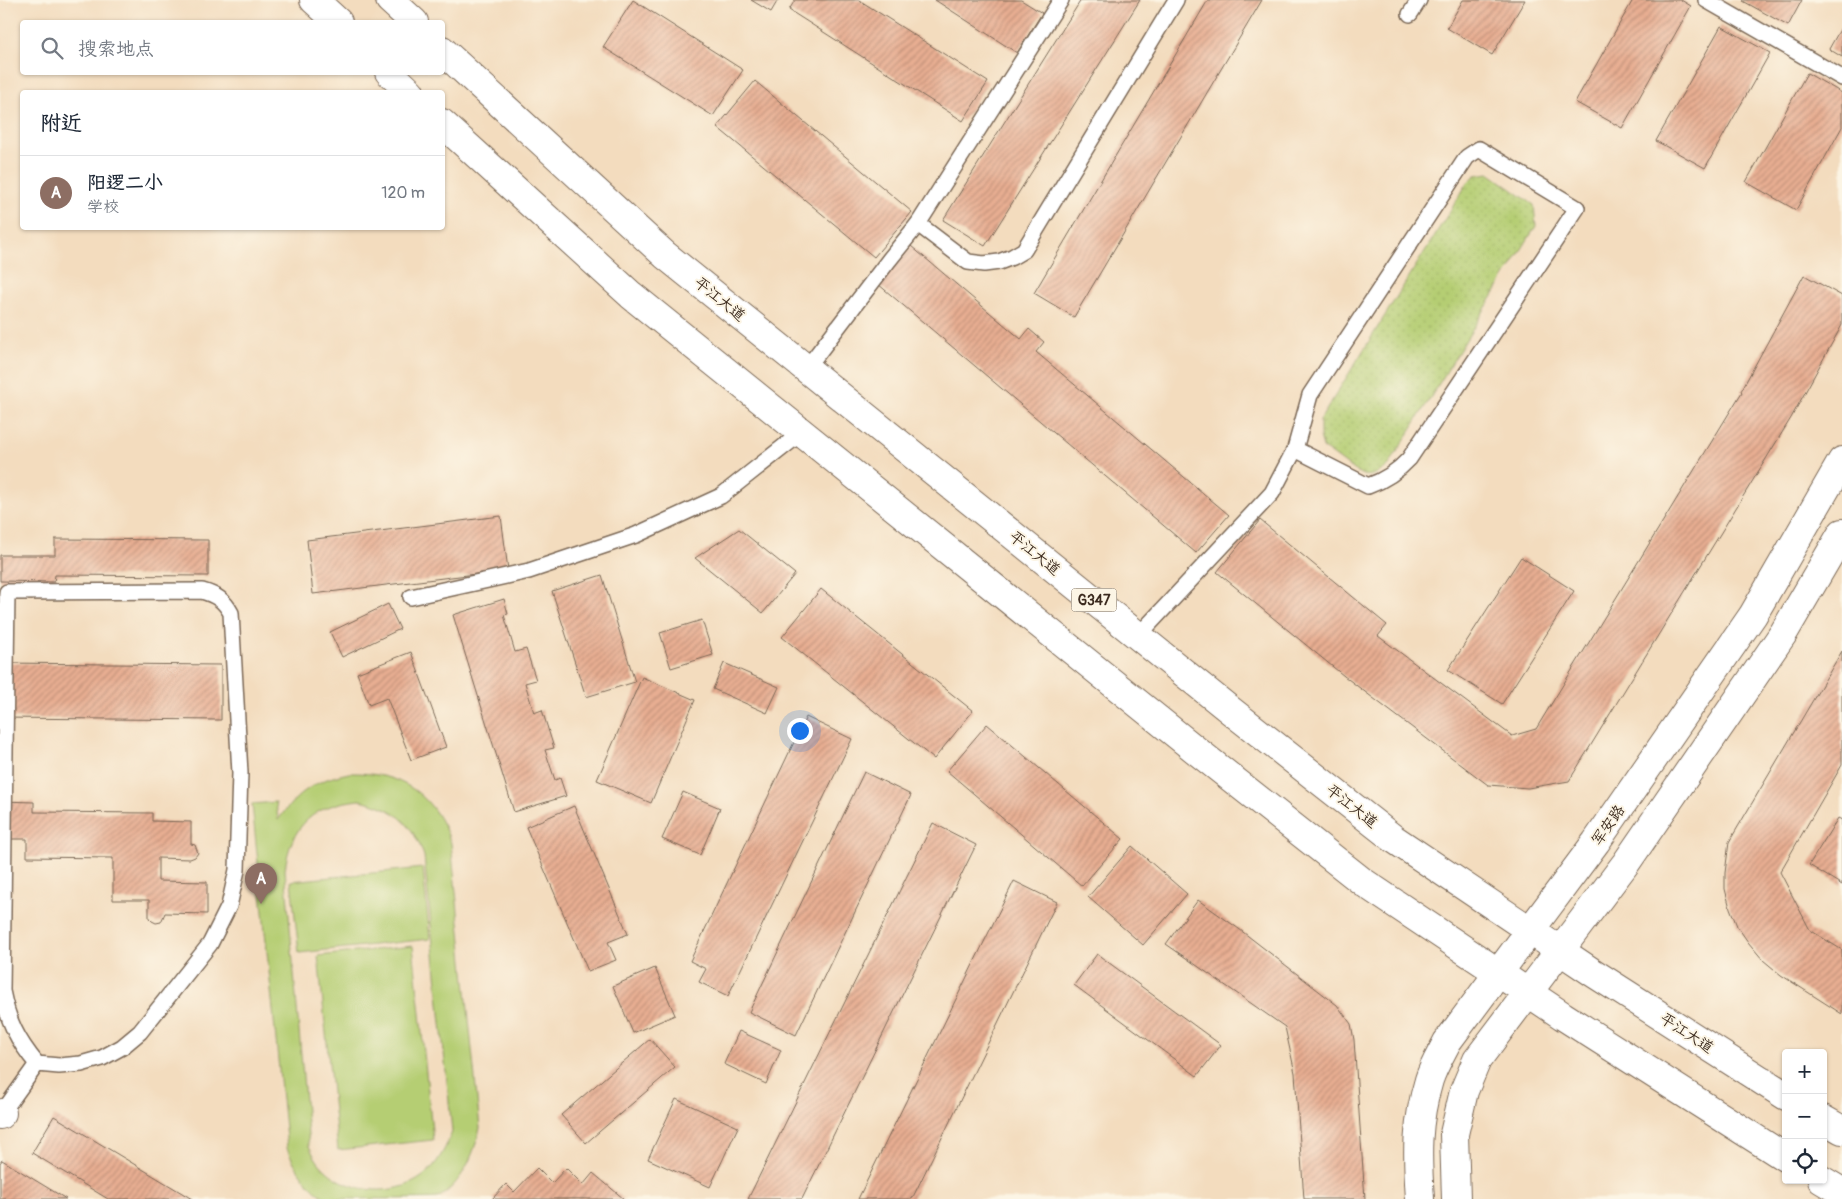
<!DOCTYPE html>
<html lang="zh">
<meta charset="utf-8">
<style>
:root{--surface:#fff;--page:#f2f2f3;--text:#1f2937;--muted:#747a83;--line:#e0e1e3;--accent:#c8321e}
body{margin:0;font-family:Pangolin,"LXGW WenKai TC",sans-serif;background:var(--page);color:var(--text)}
.controls{position:absolute;right:15px;bottom:15px;display:grid;overflow:hidden;border-radius:5px;box-shadow:0 1px 4px #0004}
.controls button{width:45px;height:45px;display:grid;place-items:center;padding:0;border:0;border-bottom:1px solid var(--line);background:var(--surface);color:var(--text);font:25px sans-serif}
.you{position:absolute;left:799px;top:730px;width:18px;height:18px;margin:-12px;border:4px solid #fff;border-radius:50%;background:#1a73e8;box-shadow:0 0 0 8px #1a73e833}
.badge{display:grid;place-items:center;width:32px;height:32px;border-radius:50%;background:var(--accent);color:#fff;font-size:16px;font-weight:700}
.pin{position:absolute;translate:-50% -41px;filter:drop-shadow(0 1px 2px #0008)}
.pin::after{content:'';position:absolute;top:26px;width:18px;height:15px;background:inherit;clip-path:polygon(0 0,100% 0,50% 100%)}
.list{margin:0;padding:0;list-style:none}
h2{display:flex;justify-content:space-between;align-items:center;height:65px;margin:0;padding:0 20px;font-size:21px}
h2 small{font-size:16px;font-weight:400;color:var(--muted)}
.list li{display:grid;grid-template-columns:32px 1fr auto;gap:15px;align-items:center;box-sizing:border-box;height:75px;padding:0 20px;border-top:1px solid var(--line)}
.list b{display:block;font-size:19px;white-space:nowrap}
.list p{margin:0;font-size:16px;white-space:nowrap;color:var(--muted)}
.list em{font-size:16px;font-style:normal;color:var(--muted)}
.icon{flex:none;width:28px;height:28px;fill:none;stroke:currentColor;stroke-width:2;stroke-linecap:round;stroke-linejoin:round}
.map{position:relative;flex:none;width:1842px;height:1199px;overflow:hidden}
.search{position:absolute;background:var(--surface);box-shadow:0 1px 4px #0004;left:20px;top:20px;width:425px;height:55px;display:flex;align-items:center;gap:12px;box-sizing:border-box;padding:0 18px;border-radius:5px;color:var(--muted);font-size:19px}
.panel{position:absolute;background:var(--surface);box-shadow:0 1px 4px #0004;left:20px;top:90px;width:425px;height:140px;border-radius:5px}
.map>svg:first-child{display:block}
.green{fill:url(#green-dots);stroke:#787c48}
.pitch{fill:#b5ce73;stroke:#787c48;fill-rule:evenodd}
.building{fill:url(#building-hatch)}
.lines{fill:none;stroke-linecap:round;stroke-linejoin:round}
.service-casing{stroke:#7b6856;stroke-width:18}
.minor-casing{stroke:#7b6856;stroke-width:30}
.tertiary-casing{stroke:#7b6856;stroke-width:30}
.trunk-casing{stroke:#7b6856;stroke-width:30}
.service{stroke:#fff;stroke-width:15}
.minor{stroke:#fff;stroke-width:28}
.tertiary{stroke:#fff;stroke-width:28}
.trunk{stroke:#fff;stroke-width:28}
.labels{text-anchor:middle;stroke-width:4;stroke-linejoin:round;paint-order:stroke}
.shield{fill:#fcf5e5;stroke:#75675a;stroke-width:1}
.shield-label{font-size:14px;font-weight:bold;fill:#3b2a1e}
.street-label{font-size:15px;fill:#3b2a1e;stroke:#fcf5e5}
</style>
<div class="map">
<svg width="1842" height="1199" viewBox="0 0 1842 1199">
<defs>
<pattern id="green-dots" width="8" height="8" patternUnits="userSpaceOnUse" patternTransform="scale(1.25)"><rect width="8" height="8" fill="#b5ce73"/><path d="M2 2h.1M6 6h.1" fill="none" stroke="#9db163" stroke-width="1.8" stroke-linecap="round"/></pattern>
<pattern id="building-hatch" width="6" height="6" patternUnits="userSpaceOnUse" patternTransform="scale(1.25)"><rect width="6" height="6" fill="#e8ae92"/><path d="M-1 1l2-2M0 6l6-6M5 7l2-2" fill="none" stroke="#bd8e77"/></pattern>
</defs>
<rect width="100%" height="100%" fill="#fcf5e5"/>
<filter id="ink" filterUnits="userSpaceOnUse"><feTurbulence type="fractalNoise" baseFrequency=".02" numOctaves="2"/><feDisplacementMap in="SourceGraphic" scale="10" xChannelSelector="R" yChannelSelector="G"/><feConvolveMatrix kernelMatrix="1 2 1 2 8 2 1 2 1" color-interpolation-filters="sRGB"/></filter>
<filter id="wash" filterUnits="userSpaceOnUse"><feTurbulence type="fractalNoise" baseFrequency=".0096" numOctaves="4" result="noise"/><feDisplacementMap in="SourceGraphic" scale="20" xChannelSelector="R" yChannelSelector="G"/><feGaussianBlur stdDeviation="1.12" result="paint"/><feColorMatrix in="noise" values="0 0 0 0 0 0 0 0 0 0 0 0 0 0 0 0 0 1.4 0 .05"/><feComposite in="paint" operator="in"/></filter>
<g filter="url(#wash)">
<rect width="100%" height="100%" fill="#f3dcbe"/>
<!-- green -->
<path class="green" d="M1489,173L1534,205L1536,226L1389,465C1382,471 1372,478 1363,475C1355,472 1332,453 1323,448L1320,436V420L1468,182L1476,175Z"/>
<!-- pitch -->
<g class="pitch">
<path d="M349,773C401,772 433,793 451,843L480,1128C474,1154 463,1183 438,1198C430,1199 342,1199 327,1199C307,1186 296,1169 287,1148L252,804L276,802L278,820C298,792 315,780 349,773ZM360,800C395,808 412,822 424,856L452,1131C446,1148 438,1164 423,1176C393,1199 343,1193 319,1163C315,1158 312,1152 309,1146L285,870C290,825 315,804 360,800Z"/>
<polygon points="423,868 430,939 299,953 291,881"/>
<polygon points="413,946 433,1140 338,1150 318,956"/>
</g>
<g id="blocks">
<!-- building -->
<g class="building">
<polygon points="633,0 743,70 713,116 603,47"/>
<polygon points="751,0 778,0 771,12"/>
<polygon points="795,0 859,0 988,82 963,121 789,10"/>
<polygon points="935,0 1021,0 1042,13 1017,53"/>
<polygon points="1081,0 1140,0 985,246 943,220"/>
<polygon points="1208,0 1262,0 1074,317 1034,293"/>
<polygon points="1463,0 1525,0 1492,55 1447,28"/>
<polygon points="1633,0 1681,0 1691,6 1622,128 1575,102"/>
<polygon points="1744,0 1802,0 1788,26 1743,1"/>
<polygon points="1721,26 1770,53 1705,168 1656,141"/>
<polygon points="1842,26 1842,57 1829,49"/>
<polygon points="1807,73 1842,93 1842,127 1796,210 1746,182"/>
<polygon points="755,81 912,212 874,257 717,127"/>
<polygon points="911,246 1021,339 1029,329 1044,342 1036,352 1229,515 1196,553 878,284"/>
<polygon points="1804,275 1842,296 1842,325 1791,418 1569,781 1528,788 1488,785 1344,676 1217,572 1260,520 1387,625 1378,636 1512,736 1536,729 1742,392 1741,391"/>
<polygon points="501,516 508,570 313,594 307,540"/>
<polygon points="739,529 795,574 763,613 695,558"/>
<polygon points="55,539 208,540 208,576 55,575 54,582 0,581 0,555 55,555"/>
<polygon points="1521,557 1574,591 1502,704 1448,670"/>
<polygon points="602,575 635,682 586,697 552,591"/>
<polygon points="821,589 973,711 934,759 782,637"/>
<polygon points="504,599 508,614 504,615 515,652 526,649 536,680 525,683 534,713 542,710 554,748 545,750 555,780 560,778 566,796 514,812 453,615"/>
<polygon points="388,604 400,629 342,657 330,632"/>
<polygon points="702,620 713,655 671,668 660,633"/>
<polygon points="1842,651 1842,765 1780,872 1810,930 1842,950 1842,1014 1781,975 1763,960 1748,942 1737,926 1730,908 1725,889 1725,873 1729,842"/>
<polygon points="411,652 446,747 411,760 387,698 369,705 357,673"/>
<polygon points="0,663 221,665 221,720 0,718"/>
<polygon points="724,663 779,687 767,713 713,689"/>
<polygon points="642,677 695,700 651,803 597,780"/>
<polygon points="806,717 852,739 728,996 699,982 706,969 690,961"/>
<polygon points="987,724 1123,839 1082,886 947,771"/>
<polygon points="864,772 911,795 796,1035 749,1012"/>
<polygon points="683,792 720,808 700,855 662,839"/>
<polygon points="0,801 34,802 34,812 152,813 152,821 191,822 191,844 195,845 198,853 195,857 190,859 158,858 158,881 207,882 207,914 165,913 161,922 156,923 152,921 149,918 149,900 113,900 113,858 27,857 27,839 0,839"/>
<polygon points="574,806 628,934 608,942 616,960 588,971 526,827"/>
<polygon points="1838,818 1842,820 1842,885 1809,865"/>
<polygon points="933,823 976,845 802,1199 748,1199"/>
<polygon points="1132,846 1187,894 1143,945 1088,897"/>
<polygon points="1014,881 1057,902 912,1199 858,1199"/>
<polygon points="1198,900 1239,929 1337,1005 1351,1024 1354,1040 1365,1199 1304,1199 1295,1073 1285,1027 1166,944"/>
<polygon points="1097,954 1221,1045 1197,1076 1074,985"/>
<polygon points="655,968 675,1015 633,1033 613,986"/>
<polygon points="739,1031 781,1050 766,1084 724,1064"/>
<polygon points="650,1039 675,1067 586,1143 561,1115"/>
<polygon points="676,1099 738,1127 710,1187 648,1159"/>
<polygon points="54,1116 192,1199 108,1199 32,1153"/>
<polygon points="2,1160 66,1199 0,1199 0,1163"/>
<polygon points="537,1168 552,1183 566,1168 583,1185 593,1173 624,1199 492,1199 506,1184 514,1192"/>
</g>
</g>
</g>
<g filter="url(#ink)">
<use href="#blocks" fill-opacity="0" stroke="#7b6856" stroke-width="1"/>
<g class="lines">
<!-- service casing -->
<g class="service-casing">
<g id="service">
<polyline points="1706,0 1842,78"/>
<polyline points="1410,14 1419,0"/>
<polyline points="918,224 968,262 984,264 999,262 1012,257 1024,250 1176,0"/>
<polyline points="806,369 889,260 918,224 1061,0"/>
<path d="M202,591C216,595 224,600 231,613L240,773L237,870L229,906L210,944L140,1032L122,1047L102,1058L81,1064L59,1066L37,1064C17,1040 8,1021 2,991L7,592Z"/>
<polyline points="411,597 529,571 636,535 721,496 801,433"/>
<path d="M1138,636L1272,493L1295,449L1310,395L1467,157L1479,149L1577,208L1409,459C1397,472 1385,480 1368,486L1295,449"/>
<polyline points="2,1113 37,1064"/>
</g>
</g>
<!-- minor casing -->
<g class="minor-casing">
<polyline id="minor" points="0,1115 2,1113"/>
</g>
<!-- tertiary casing -->
<g class="tertiary-casing">
<g id="tertiary">
<path d="M1420,1199C1417,1155 1416,1123 1429,1080C1433,1067 1441,1054 1447,1042L1596,842L1753,615L1842,461"/>
<polyline points="1456,1199 1454,1134 1464,1091 1477,1060 1626,863 1783,634 1842,533"/>
</g>
</g>
<!-- trunk casing -->
<g class="trunk-casing">
<g id="trunk">
<polyline points="314,0 338,22"/>
<polyline points="390,0 414,22"/>
<polyline points="442,50 665,255 1230,710 1394,839 1592,972 1786,1096"/>
<polyline points="389,72 410,92"/>
<polyline points="442,123 631,295 1197,751 1363,882 1563,1016 1786,1158"/>
<polyline points="1823,1119 1842,1130"/>
<polyline points="1822,1180 1842,1192"/>
</g>
</g>
<!-- service -->
<use href="#service" class="service"/>
<!-- minor -->
<use href="#minor" class="minor"/>
<!-- tertiary -->
<use href="#tertiary" class="tertiary"/>
<!-- trunk -->
<use href="#trunk" class="trunk"/>
</g>
</g>
<g class="labels">
<!-- shield labels -->
<rect class="shield" x="1071.5" y="588.5" width="45" height="23" rx="4"/>
<g class="shield-label">
<text x="1094" y="605">G347</text>
</g>
<!-- street labels -->
<g class="street-label">
<text transform="translate(720 299) rotate(39)" y="5">平江大道</text>
<text transform="translate(1035 553) rotate(39)" y="5">平江大道</text>
<text transform="translate(1352 806) rotate(38)" y="5">平江大道</text>
<text transform="translate(1608 825) rotate(-55)" y="5">军安路</text>
<text transform="translate(1687 1033) rotate(33)" y="5">平江大道</text>
</g>
</g>
</svg>
<div class="controls">
<button>+</button>
<button>−</button>
<button><svg class="icon" aria-label="locate" viewBox="0 0 24 24"><circle cx="12" cy="12" r="6"/><path d="M12 2v4M12 18v4M2 12h4M18 12h4"/></svg></button>
</div>
<div class="you"></div>
<div class="pin badge" style="left:261px;top:904px;background:#8d6e63">A</div>
<div class="search"><svg class="icon" aria-label="search" viewBox="0 0 24 24"><circle cx="10" cy="10" r="6"/><path d="M15 15l6 6"/></svg>搜索地点</div>
<section class="panel">
<h2>附近<small></small></h2>
<ul class="list">
<li><span class="badge" style="background:#8d6e63">A</span><div><b>阳逻二小</b><p>学校</p></div><em>120 m</em></li>
</ul>
</section>
</div>
